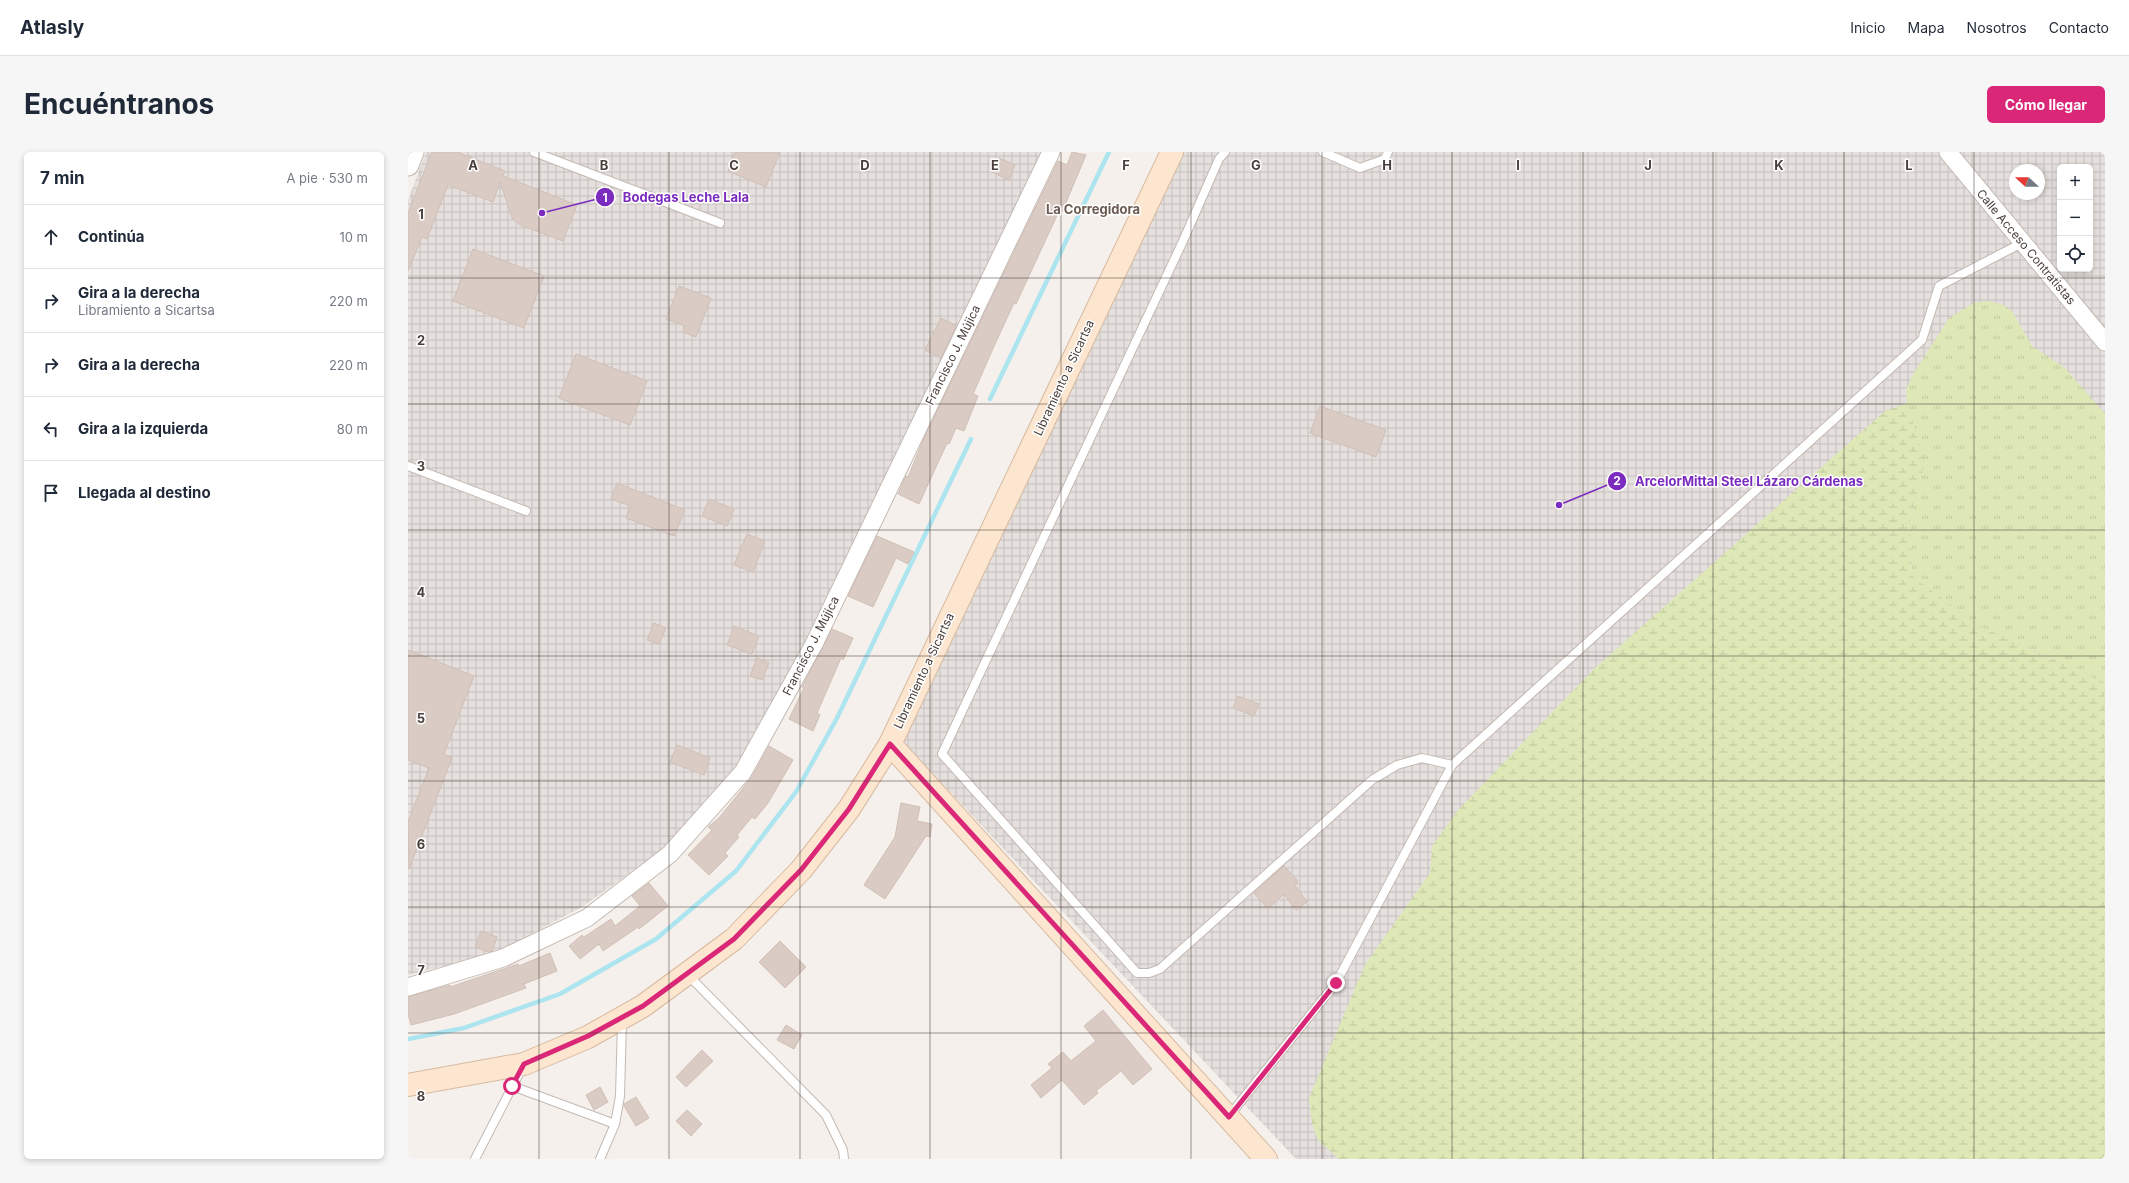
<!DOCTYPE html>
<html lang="es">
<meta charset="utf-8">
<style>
:root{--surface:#fff;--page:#f6f6f7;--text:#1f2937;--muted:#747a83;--line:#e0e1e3;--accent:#db2777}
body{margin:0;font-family:Inter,sans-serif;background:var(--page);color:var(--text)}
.controls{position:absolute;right:12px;top:12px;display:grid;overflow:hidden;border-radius:6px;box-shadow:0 2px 6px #0003}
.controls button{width:36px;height:36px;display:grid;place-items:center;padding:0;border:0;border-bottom:1px solid var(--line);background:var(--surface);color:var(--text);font:20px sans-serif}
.compass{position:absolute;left:1601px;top:12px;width:36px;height:36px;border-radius:50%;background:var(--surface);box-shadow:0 2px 6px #0003;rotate:291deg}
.stop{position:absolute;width:12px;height:12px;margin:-9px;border:3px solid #db2777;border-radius:50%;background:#fff}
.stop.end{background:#db2777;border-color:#fff;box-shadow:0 1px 4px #0008}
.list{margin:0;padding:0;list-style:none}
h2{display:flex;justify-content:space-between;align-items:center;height:52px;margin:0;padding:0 16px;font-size:17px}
h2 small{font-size:13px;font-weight:400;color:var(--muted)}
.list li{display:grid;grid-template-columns:26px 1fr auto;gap:12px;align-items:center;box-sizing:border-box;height:64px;padding:0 16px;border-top:1px solid var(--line)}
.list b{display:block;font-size:15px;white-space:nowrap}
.list p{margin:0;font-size:13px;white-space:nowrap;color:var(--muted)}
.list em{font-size:13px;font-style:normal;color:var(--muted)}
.icon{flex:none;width:22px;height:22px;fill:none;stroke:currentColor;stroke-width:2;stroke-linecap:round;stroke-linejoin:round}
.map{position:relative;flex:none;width:1697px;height:1007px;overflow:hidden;border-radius:6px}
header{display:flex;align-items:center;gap:24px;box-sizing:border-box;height:56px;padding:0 20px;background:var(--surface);border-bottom:1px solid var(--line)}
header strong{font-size:19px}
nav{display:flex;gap:22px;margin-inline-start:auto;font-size:14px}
.intro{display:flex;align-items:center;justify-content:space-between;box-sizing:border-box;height:96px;padding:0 24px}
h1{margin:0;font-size:28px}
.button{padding:10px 18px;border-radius:6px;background:var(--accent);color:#fff;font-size:14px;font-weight:700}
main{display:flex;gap:24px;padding:0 24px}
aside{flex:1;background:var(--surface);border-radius:6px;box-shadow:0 2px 6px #0003}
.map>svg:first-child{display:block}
.industrial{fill:url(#industrial-grid);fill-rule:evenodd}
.grass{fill:url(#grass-tufts)}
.wetland{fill:url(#wetland-marsh)}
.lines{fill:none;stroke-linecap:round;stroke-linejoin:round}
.stream{stroke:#ace4ef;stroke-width:4.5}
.building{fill:#daccc5;stroke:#d1bfb5}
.service-casing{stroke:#c4b9b2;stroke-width:10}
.minor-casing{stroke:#c4b9b2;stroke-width:19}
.tertiary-casing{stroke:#c4b9b2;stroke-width:23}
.secondary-casing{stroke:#d6baa0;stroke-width:24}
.service{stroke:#fff;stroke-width:8}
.minor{stroke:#fff;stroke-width:17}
.tertiary{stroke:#fff;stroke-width:21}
.secondary{stroke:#fde6cf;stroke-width:22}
.route{stroke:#db2777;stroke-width:5}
.grid{fill:none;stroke:#4a3f3a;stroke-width:1;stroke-opacity:0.55}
.labels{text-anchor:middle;stroke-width:3;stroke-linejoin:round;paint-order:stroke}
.street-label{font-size:12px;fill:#4a3f3a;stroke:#fff}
.neighbourhood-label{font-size:13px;font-weight:bold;fill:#6c5b51;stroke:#fff}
.grid-label{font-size:13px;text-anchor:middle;font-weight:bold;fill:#4a3f3a;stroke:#fff;stroke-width:3;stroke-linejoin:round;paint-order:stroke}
.leader{fill:none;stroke:#7b2cbf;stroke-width:1.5}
.callout-dot{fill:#7b2cbf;stroke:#fff;stroke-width:1.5}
.mark-label{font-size:12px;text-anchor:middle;font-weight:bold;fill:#fff}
.callout-label{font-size:13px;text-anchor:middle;font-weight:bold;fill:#7b2cbf;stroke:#fff;stroke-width:3;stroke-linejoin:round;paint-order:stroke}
</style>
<header>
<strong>Atlasly</strong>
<nav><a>Inicio</a><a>Mapa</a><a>Nosotros</a><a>Contacto</a></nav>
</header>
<div class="intro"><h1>Encuéntranos</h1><a class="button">Cómo llegar</a></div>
<main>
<aside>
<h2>7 min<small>A pie · 530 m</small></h2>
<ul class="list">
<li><svg class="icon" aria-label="ahead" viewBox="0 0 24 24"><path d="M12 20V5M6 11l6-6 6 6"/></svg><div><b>Continúa</b></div><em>10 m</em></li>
<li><svg class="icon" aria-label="right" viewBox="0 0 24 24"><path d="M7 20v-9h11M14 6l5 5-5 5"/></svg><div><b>Gira a la derecha</b><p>Libramiento a Sicartsa</p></div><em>220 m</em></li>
<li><svg class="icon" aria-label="right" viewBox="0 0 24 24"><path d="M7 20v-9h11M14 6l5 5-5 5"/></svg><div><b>Gira a la derecha</b></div><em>220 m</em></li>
<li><svg class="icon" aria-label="left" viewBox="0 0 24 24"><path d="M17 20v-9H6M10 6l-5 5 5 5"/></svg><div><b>Gira a la izquierda</b></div><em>80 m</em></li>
<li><svg class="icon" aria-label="arrive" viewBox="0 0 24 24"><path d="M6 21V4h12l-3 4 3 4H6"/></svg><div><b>Llegada al destino</b></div></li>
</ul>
</aside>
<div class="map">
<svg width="1697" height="1007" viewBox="0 0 1697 1007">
<defs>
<pattern id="industrial-grid" width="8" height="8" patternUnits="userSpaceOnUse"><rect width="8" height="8" fill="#e5e0dd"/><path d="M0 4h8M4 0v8" fill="none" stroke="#c6c1be"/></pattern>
<pattern id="grass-tufts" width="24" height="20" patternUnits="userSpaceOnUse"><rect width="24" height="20" fill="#dee8b7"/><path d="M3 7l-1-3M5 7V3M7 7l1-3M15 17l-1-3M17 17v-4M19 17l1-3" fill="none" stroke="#c0c89e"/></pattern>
<pattern id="wetland-marsh" width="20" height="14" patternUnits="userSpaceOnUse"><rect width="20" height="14" fill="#dee8b7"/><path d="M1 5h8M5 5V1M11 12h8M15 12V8" fill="none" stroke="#c0c89e"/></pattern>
</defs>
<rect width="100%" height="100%" fill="#f5f0ec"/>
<!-- industrial -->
<g class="industrial">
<polygon points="18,0 634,0 400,489 330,618 258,695 174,755 85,802 0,823 0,48"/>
<path d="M772,0H1697V1007H888L493,588ZM1652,15H1682V117H1652ZM1607,18H1631V42H1607Z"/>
</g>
<!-- grass -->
<polygon class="grass" points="1580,149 1593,152 1604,159 1624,194 1657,216 1697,262 1697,531 1569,473 1504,424 1502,367 1517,309 1499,251 1498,239 1504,224 1541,166 1566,151"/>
<!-- wetland -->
<polygon class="wetland" points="1499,251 1517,309 1502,367 1504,424 1569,473 1697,531 1697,1007 931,1007 910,988 904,971 901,946 957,813 1022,721 1024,694 1051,657 1187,516 1477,259"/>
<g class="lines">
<!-- stream -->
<g class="stream">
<polyline points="582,247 701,0"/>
<polyline points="0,887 56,876 152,842 248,787 328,719 388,640 429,566 563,287"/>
</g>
</g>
<!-- building -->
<g class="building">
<polygon points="24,0 49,0 97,19 95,24 169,53 155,89 112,73 104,66 92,30 85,50 40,33 19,87 14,85 0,119 0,61"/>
<polygon points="327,0 372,0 358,35 320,19"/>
<polygon points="664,0 678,3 654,60 651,59 608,152 606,151 587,192 565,242 570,244 556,279 548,276 541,292 539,291 511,352 490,342 498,324 500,325 517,284 650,9 659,13"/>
<polygon points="591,6 607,13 601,28 584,20"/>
<polygon points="65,97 136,124 116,176 45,149"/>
<polygon points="271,134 303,146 288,185 275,180 277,174 258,167"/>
<polygon points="533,166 548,174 533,206 517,198"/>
<polygon points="168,202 239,229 222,273 151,246"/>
<polygon points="912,254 978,278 968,305 902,281"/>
<polygon points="209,331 277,358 266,384 218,366 223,354 203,347"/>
<polygon points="301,347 326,357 319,374 294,364"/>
<polygon points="339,382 357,389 345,420 326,413"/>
<polygon points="469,384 506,400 500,412 488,406 465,455 440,444"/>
<polygon points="246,471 258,476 251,492 239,488"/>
<polygon points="326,474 351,484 344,502 319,493"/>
<polygon points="424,477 445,486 435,508 433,506 409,561 412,563 405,579 381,567 396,536 394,535"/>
<polygon points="0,498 66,524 36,602 44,606 1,717 0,670 21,616 0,608"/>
<polygon points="349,506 361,511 354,528 342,524"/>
<polygon points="830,544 851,552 846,564 825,556"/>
<polygon points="269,593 302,606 296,623 262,610"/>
<polygon points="361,594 385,608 360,651 347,667 344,665 329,683 331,685 317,701 320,704 301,723 280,703 304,678 300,675 311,666 344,625"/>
<polygon points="493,651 512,655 509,669 524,672 522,685 518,684 477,747 456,733 487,685"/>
<polygon points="876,714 890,729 887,733 899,750 888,758 876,742 860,757 846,741"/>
<polygon points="241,731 260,754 231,777 230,775 195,799 191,792 172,807 161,794 174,783 176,785 203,767 207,774 232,754 224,744"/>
<polygon points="73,779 89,785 84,799 81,800 67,795"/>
<polygon points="372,789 398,815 377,836 351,810"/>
<polygon points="142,801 149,819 116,832 118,836 46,862 3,873 0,862 0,845 42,833 42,835 110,812 111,814"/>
<polygon points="695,858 744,917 725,933 713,919 688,939 690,941 676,953 654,928 633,946 623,933 644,916 640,912 655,900 663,909 688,889 676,874"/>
<polygon points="378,873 394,883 386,897 369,888"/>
<polygon points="294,898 305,909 278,935 268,925"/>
<polygon points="192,935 200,950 186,958 178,943"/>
<polygon points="228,945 241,966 228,974 216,954 216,952"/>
<polygon points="279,958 294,972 283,984 268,969"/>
</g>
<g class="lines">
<!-- service casing -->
<g class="service-casing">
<g id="service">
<polyline points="126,0 312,71"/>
<polyline points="817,0 811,7 775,89 534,602 729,821 741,821 752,817 964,628 989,613 1014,606 1044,613"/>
<polyline points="915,0 952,16 977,7 980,0"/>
<polyline points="0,314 118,359"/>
<polyline points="280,823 418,963 435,998 436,1007"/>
<polyline points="104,934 207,972"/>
<polyline points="821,964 928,831 1044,613 1514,188 1531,134 1614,91"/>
<polyline points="67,1007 115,914"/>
<polyline points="192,1007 207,972 212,944 214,869"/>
</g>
</g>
<!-- minor casing -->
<g class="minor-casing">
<g id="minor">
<polyline points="1540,0 1697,190"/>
<polyline points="0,835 95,806 179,766 262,702 335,620 406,492 643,0"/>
</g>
</g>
<!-- tertiary casing -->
<g class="tertiary-casing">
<polyline id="tertiary" points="0,13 5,0"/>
</g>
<!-- secondary casing -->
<g class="secondary-casing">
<g id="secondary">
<polyline points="482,592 858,1007"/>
<polyline points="0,933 116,912 180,885 235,854 326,787 393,718 441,657 482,592 764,0"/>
</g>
</g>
<!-- service -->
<use href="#service" class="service"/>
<!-- minor -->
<use href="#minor" class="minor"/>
<!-- tertiary -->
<use href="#tertiary" class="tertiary"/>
<!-- secondary -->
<use href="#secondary" class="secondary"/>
</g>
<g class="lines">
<!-- route -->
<polyline class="route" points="104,934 116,912 180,884 235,854 326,787 393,718 441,657 482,592 821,965 928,831"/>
</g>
<!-- grid -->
<path class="grid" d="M131,0V1007M261,0V1007M392,0V1007M522,0V1007M653,0V1007M783,0V1007M914,0V1007M1044,0V1007M1175,0V1007M1305,0V1007M1436,0V1007M1566,0V1007M0,126H1697M0,252H1697M0,378H1697M0,504H1697M0,629H1697M0,755H1697M0,881H1697"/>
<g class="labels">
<!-- street labels -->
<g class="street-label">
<text transform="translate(1618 95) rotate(50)" y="4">Calle Acceso Contratistas</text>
<text transform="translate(545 203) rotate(-64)" y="4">Francisco J. Mújica</text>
<text transform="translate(656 226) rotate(-65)" y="4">Libramiento a Sicartsa</text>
<text transform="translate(403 494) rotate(-63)" y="4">Francisco J. Mújica</text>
<text transform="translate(516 519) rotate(-65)" y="4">Libramiento a Sicartsa</text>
</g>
<!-- neighbourhood labels -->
<g class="neighbourhood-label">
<text x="685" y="62">La Corregidora</text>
</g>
</g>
<g class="grid-label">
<text x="65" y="18">A</text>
<text x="196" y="18">B</text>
<text x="326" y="18">C</text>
<text x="457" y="18">D</text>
<text x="587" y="18">E</text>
<text x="718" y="18">F</text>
<text x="848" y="18">G</text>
<text x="979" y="18">H</text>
<text x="1110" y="18">I</text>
<text x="1240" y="18">J</text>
<text x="1371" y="18">K</text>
<text x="1501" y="18">L</text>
<text x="13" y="67">1</text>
<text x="13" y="193">2</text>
<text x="13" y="319">3</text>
<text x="13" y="445">4</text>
<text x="13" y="571">5</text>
<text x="13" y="697">6</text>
<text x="13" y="823">7</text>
<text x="13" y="949">8</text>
</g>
<!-- callouts -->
<path class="leader" d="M134 61L197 45M1151 353L1209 329"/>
<g class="callout-dot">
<circle cx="134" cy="61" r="4"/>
<circle cx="1151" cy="353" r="4"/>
<circle cx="197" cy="45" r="10"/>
<circle cx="1209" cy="329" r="10"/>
</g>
<g class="mark-label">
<text x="197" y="50">1</text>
<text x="1209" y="333">2</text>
</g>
<g class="callout-label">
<text x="278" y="50">Bodegas Leche Lala</text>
<text x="1341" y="334">ArcelorMittal Steel Lázaro Cárdenas</text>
</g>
</svg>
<div class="controls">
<button>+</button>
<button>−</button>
<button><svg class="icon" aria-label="locate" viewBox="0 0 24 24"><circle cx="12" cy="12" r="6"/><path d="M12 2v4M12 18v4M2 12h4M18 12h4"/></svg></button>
</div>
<svg class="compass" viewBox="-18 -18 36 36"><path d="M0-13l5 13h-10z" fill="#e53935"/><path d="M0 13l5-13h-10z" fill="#747a83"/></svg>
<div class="stop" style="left:104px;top:934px"></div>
<div class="stop end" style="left:928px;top:831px"></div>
</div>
</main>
